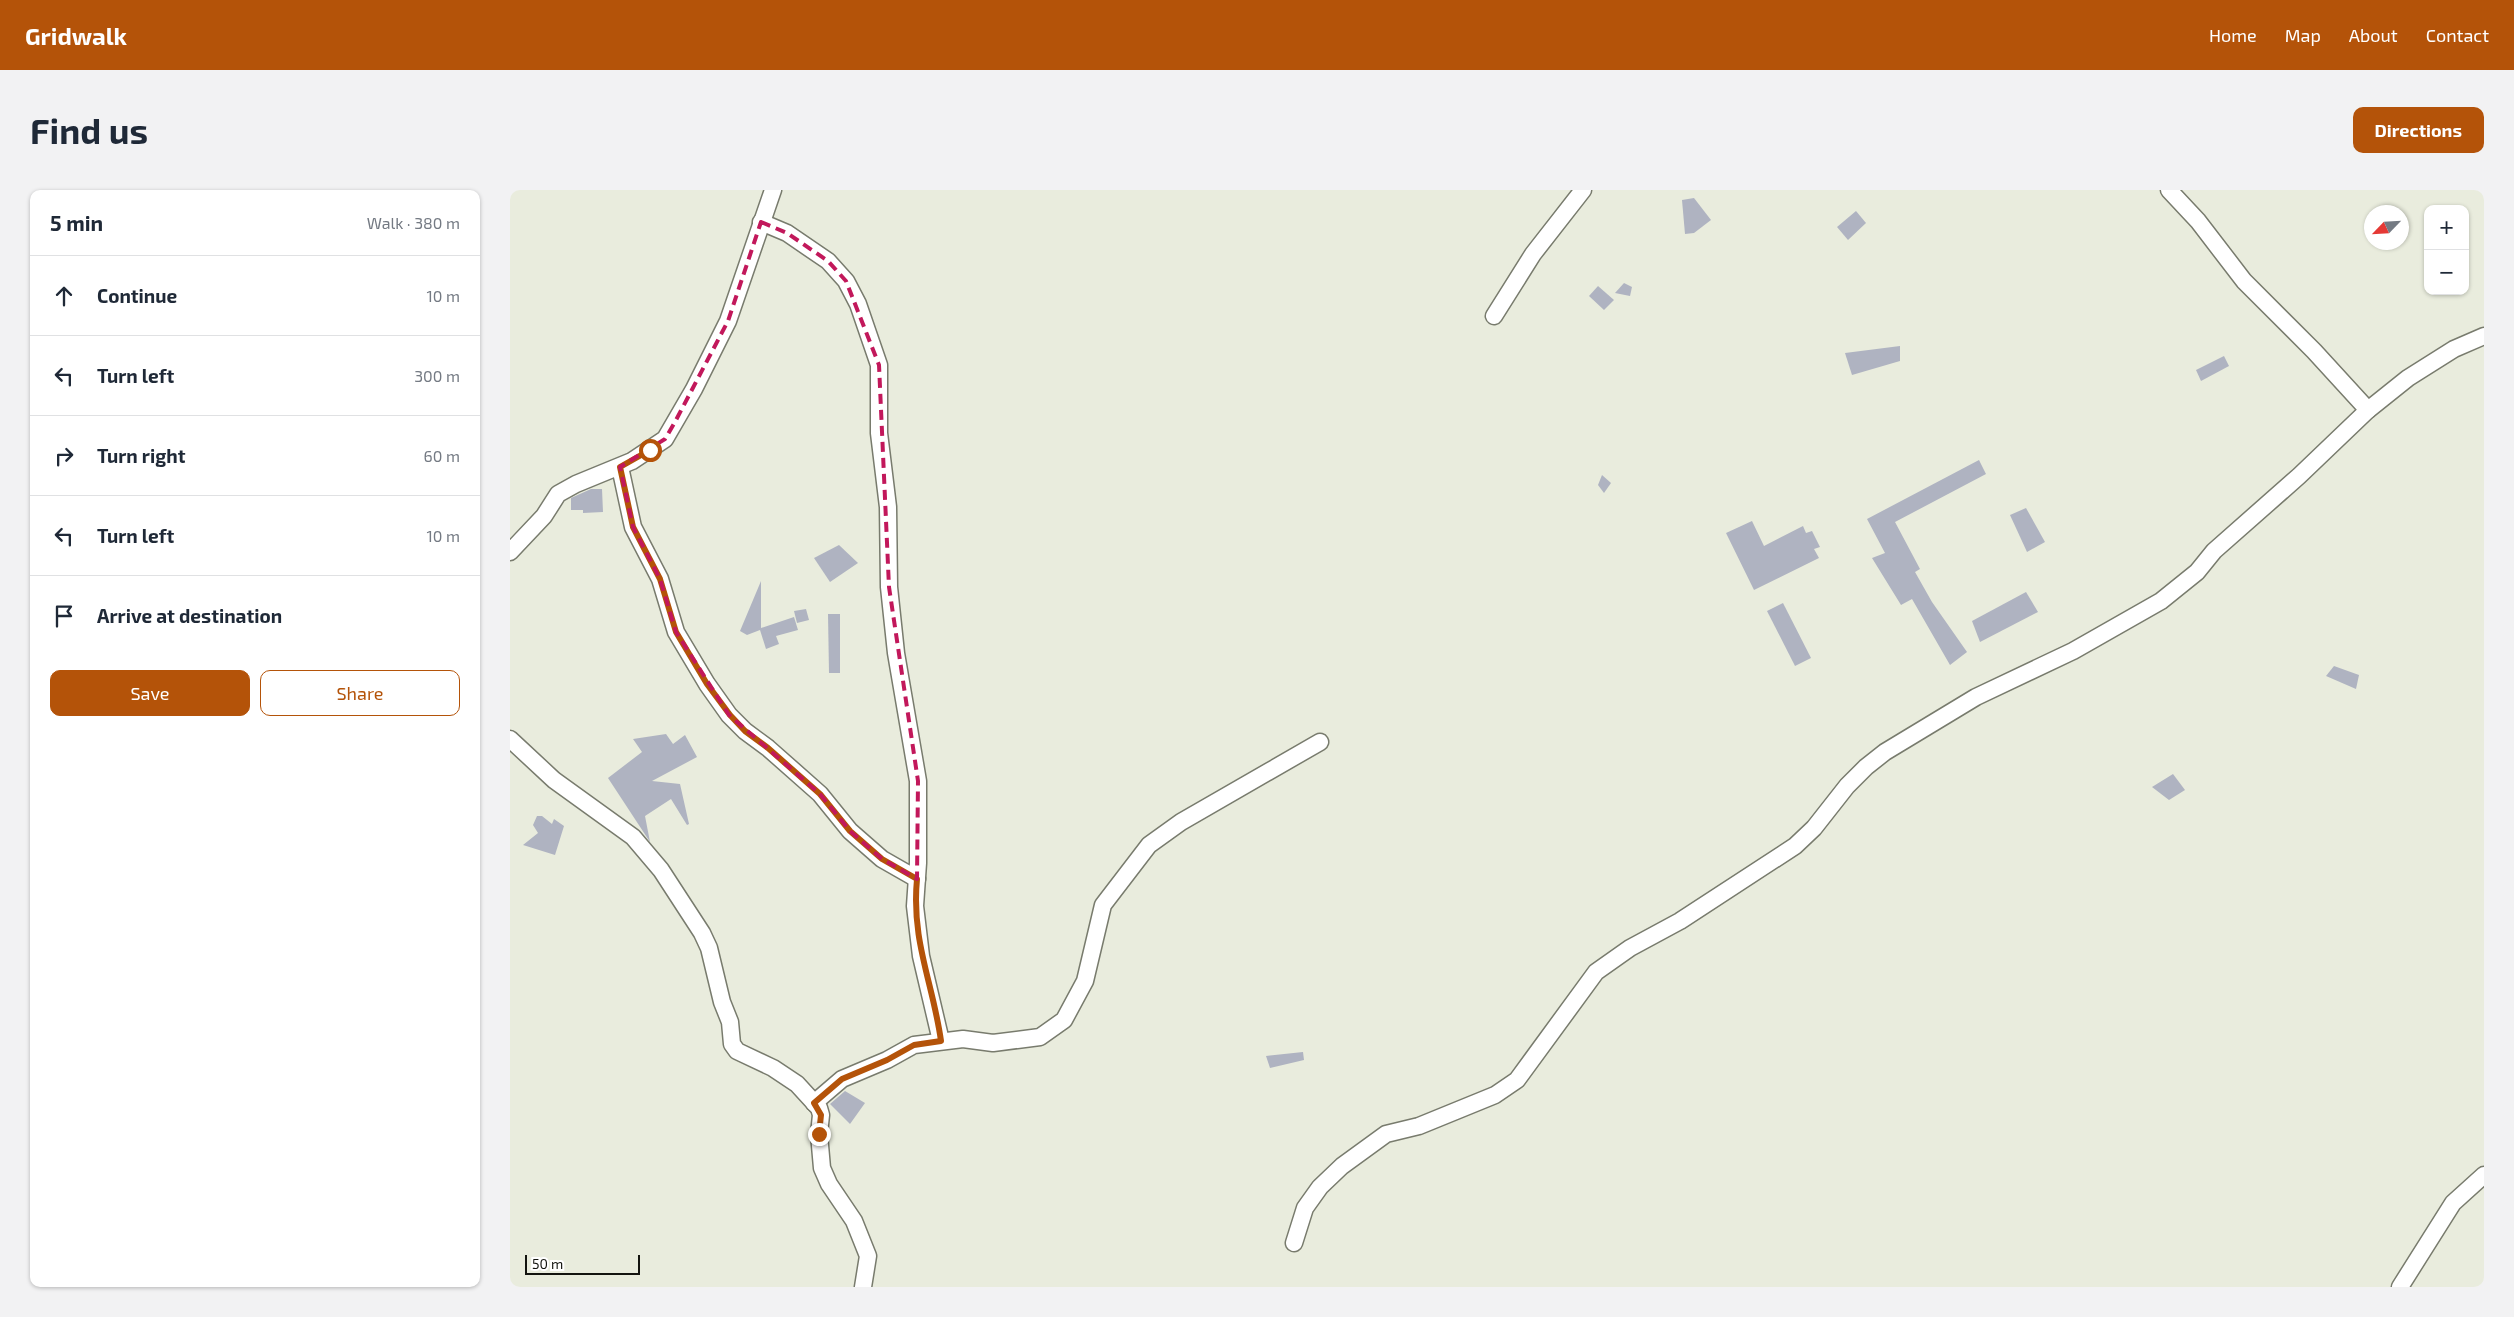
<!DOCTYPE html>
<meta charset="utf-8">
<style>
:root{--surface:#fff;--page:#f2f2f3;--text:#1f2937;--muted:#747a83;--line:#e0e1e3;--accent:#b45309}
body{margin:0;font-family:"Exo 2",sans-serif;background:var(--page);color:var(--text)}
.controls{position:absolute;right:15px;top:15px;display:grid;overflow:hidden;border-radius:10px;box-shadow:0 1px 4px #0004}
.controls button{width:45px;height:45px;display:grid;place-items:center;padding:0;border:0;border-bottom:1px solid var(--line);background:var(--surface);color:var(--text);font:25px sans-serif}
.compass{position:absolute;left:1854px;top:15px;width:45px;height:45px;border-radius:50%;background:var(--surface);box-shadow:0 1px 4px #0004;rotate:245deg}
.scale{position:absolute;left:15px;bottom:12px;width:115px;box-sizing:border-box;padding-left:5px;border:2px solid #13140f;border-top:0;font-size:14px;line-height:18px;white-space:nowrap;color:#13140f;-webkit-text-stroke:4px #fff;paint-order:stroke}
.stop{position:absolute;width:15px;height:15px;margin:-11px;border:4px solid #b45309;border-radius:50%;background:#fff}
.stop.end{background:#b45309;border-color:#fff;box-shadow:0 1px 5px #0008}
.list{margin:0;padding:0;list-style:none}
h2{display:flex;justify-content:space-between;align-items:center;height:65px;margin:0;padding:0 20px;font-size:21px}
h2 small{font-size:16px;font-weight:400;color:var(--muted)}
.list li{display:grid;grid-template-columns:32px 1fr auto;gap:15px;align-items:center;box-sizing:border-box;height:80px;padding:0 20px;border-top:1px solid var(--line)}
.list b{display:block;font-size:19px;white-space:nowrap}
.list em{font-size:16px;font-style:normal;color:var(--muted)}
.actions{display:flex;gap:10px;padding:15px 20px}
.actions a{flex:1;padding:11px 0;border:1px solid var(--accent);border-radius:10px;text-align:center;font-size:18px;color:var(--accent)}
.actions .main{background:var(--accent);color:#fff}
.icon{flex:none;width:28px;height:28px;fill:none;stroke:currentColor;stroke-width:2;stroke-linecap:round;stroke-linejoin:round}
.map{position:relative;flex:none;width:1974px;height:1097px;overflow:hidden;border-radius:10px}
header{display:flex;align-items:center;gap:30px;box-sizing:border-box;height:70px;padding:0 25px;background:var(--accent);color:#fff}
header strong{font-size:24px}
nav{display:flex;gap:28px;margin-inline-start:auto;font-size:18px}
.intro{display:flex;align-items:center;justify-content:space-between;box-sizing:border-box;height:120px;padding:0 30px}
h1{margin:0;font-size:35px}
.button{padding:12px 22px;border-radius:10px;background:var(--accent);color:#fff;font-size:18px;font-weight:700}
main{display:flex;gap:30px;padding:0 30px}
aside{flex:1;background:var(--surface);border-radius:10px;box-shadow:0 1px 4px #0004}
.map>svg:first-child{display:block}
.building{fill:#afb3c1}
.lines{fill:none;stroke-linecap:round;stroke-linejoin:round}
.minor-casing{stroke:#787b6d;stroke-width:19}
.minor{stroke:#fff;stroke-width:16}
.route{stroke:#b45309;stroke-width:6}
.marked{fill:none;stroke:#c2185b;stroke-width:4;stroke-dasharray:10 6;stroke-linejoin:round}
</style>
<header>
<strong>Gridwalk</strong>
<nav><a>Home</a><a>Map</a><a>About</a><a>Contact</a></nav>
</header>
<div class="intro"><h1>Find us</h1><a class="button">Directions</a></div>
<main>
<aside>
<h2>5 min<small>Walk · 380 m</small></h2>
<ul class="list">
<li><svg class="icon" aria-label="ahead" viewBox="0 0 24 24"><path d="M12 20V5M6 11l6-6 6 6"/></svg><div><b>Continue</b></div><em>10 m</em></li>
<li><svg class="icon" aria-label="left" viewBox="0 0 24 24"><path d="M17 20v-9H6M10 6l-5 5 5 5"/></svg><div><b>Turn left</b></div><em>300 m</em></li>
<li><svg class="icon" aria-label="right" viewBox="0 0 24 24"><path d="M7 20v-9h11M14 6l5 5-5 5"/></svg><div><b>Turn right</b></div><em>60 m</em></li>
<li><svg class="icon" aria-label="left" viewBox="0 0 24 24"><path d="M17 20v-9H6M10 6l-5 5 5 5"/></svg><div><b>Turn left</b></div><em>10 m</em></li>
<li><svg class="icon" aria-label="arrive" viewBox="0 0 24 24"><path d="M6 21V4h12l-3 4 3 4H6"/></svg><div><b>Arrive at destination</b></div></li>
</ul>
<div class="actions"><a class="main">Save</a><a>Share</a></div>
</aside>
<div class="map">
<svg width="1974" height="1097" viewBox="0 0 1974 1097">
<rect width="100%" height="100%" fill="#e9ecdd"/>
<!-- building -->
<g class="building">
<polygon points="1184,8 1201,30 1184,43 1175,44 1172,10"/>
<polygon points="1346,21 1356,33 1338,50 1327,37"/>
<polygon points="1114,93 1122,97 1120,106 1105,103"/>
<polygon points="1088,96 1104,110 1094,120 1079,106"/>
<polygon points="1390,156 1390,171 1342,185 1335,163"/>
<polygon points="1714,166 1719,176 1691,191 1686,180"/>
<polygon points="1469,270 1476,284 1385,332 1410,379 1405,382 1422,412 1457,462 1440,475 1402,409 1391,415 1362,368 1375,363 1357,329"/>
<polygon points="1092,285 1101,293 1094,303 1088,295"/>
<polygon points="81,299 92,299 93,322 73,323 73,320 61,320 61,308"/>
<polygon points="1516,318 1535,352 1517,362 1500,325"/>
<polygon points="1242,331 1254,356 1293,336 1296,343 1302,341 1310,357 1304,359 1309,368 1244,400 1216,343"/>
<polygon points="329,355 348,373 320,392 304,368"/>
<polygon points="251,391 251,438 284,427 288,440 266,446 269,454 256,459 250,440 237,445 230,441"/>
<polygon points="1516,402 1528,422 1470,452 1462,431"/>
<polygon points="1273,413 1301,468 1285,476 1257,421"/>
<polygon points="296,419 299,430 287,433 284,421"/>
<polygon points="318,424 330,424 330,483 319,483"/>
<polygon points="1824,476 1849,485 1846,499 1816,486"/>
<polygon points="156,544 163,554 175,545 187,567 142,591 170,594 179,634 177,635 161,609 135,626 140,652 98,588 132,562 123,549"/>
<polygon points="1663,584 1675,600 1659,610 1642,597"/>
<polygon points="27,626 32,626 42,634 44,629 54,636 45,665 13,655 28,643 23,635"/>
<polygon points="793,862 794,870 760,878 756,866"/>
<polygon points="335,901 355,913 340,934 320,914"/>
</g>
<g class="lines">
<!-- minor casing -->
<g class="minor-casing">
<g id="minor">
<polyline points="1659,0 1688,31 1734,91 1804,161 1858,220"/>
<polyline points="251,32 277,43 318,71 336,91 348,114 369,175 369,243 378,317 379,397 386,463 408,591 408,673 405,716 411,766 431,851"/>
<polyline points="984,126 1023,64 1073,0"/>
<polyline points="110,277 123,337 150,389 166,442 197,494 219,525 235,541 258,558 310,604 340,641 372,669 407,689"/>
<polyline points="0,362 34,326 48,304 66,294 122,271 155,249 184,199 218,131 263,0"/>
<polyline points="0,549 44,590 123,647 151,680 192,743 199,758 212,812 220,832 222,854 227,861 263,878 287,894 309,918 311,925 309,944 312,978 319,994 344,1031 358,1066 353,1097"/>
<polyline points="304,913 332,889 377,870 404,855 453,849 483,853 530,847 554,830 575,791 593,715 639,655 671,632 810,552"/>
<polyline points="784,1053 795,1018 810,997 832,976 876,944 909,936 985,905 1007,890 1086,782 1120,758 1170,731 1285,656 1304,638 1337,596 1356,577 1375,562 1466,507 1563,461 1651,411 1687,382 1704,361 1789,286 1858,220 1898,188 1944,159 1974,146"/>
<polyline points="1890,1097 1943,1013 1974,985"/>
</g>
</g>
<!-- minor -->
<use href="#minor" class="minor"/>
</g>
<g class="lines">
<!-- route -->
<path class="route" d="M140,260L110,277L123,337L150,389L166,442L197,494L220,525L235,541L258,558L310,604L340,641L372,669L407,689C401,751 423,793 431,851L404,855L377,870L332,889L304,913L311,925L309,944"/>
</g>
<!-- marked area -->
<path class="marked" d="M251,32L277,43L318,71L336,91L369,175L379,397L408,591L407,689L372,669L340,641L310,604L219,525L166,442L150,389L123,337L110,277L155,249L165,232L218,131Z"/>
</svg>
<div class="controls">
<button>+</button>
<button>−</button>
</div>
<svg class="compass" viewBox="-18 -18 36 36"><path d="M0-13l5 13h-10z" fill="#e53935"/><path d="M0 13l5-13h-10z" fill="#747a83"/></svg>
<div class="scale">50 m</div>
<div class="stop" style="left:140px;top:260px"></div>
<div class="stop end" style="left:309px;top:944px"></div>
</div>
</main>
